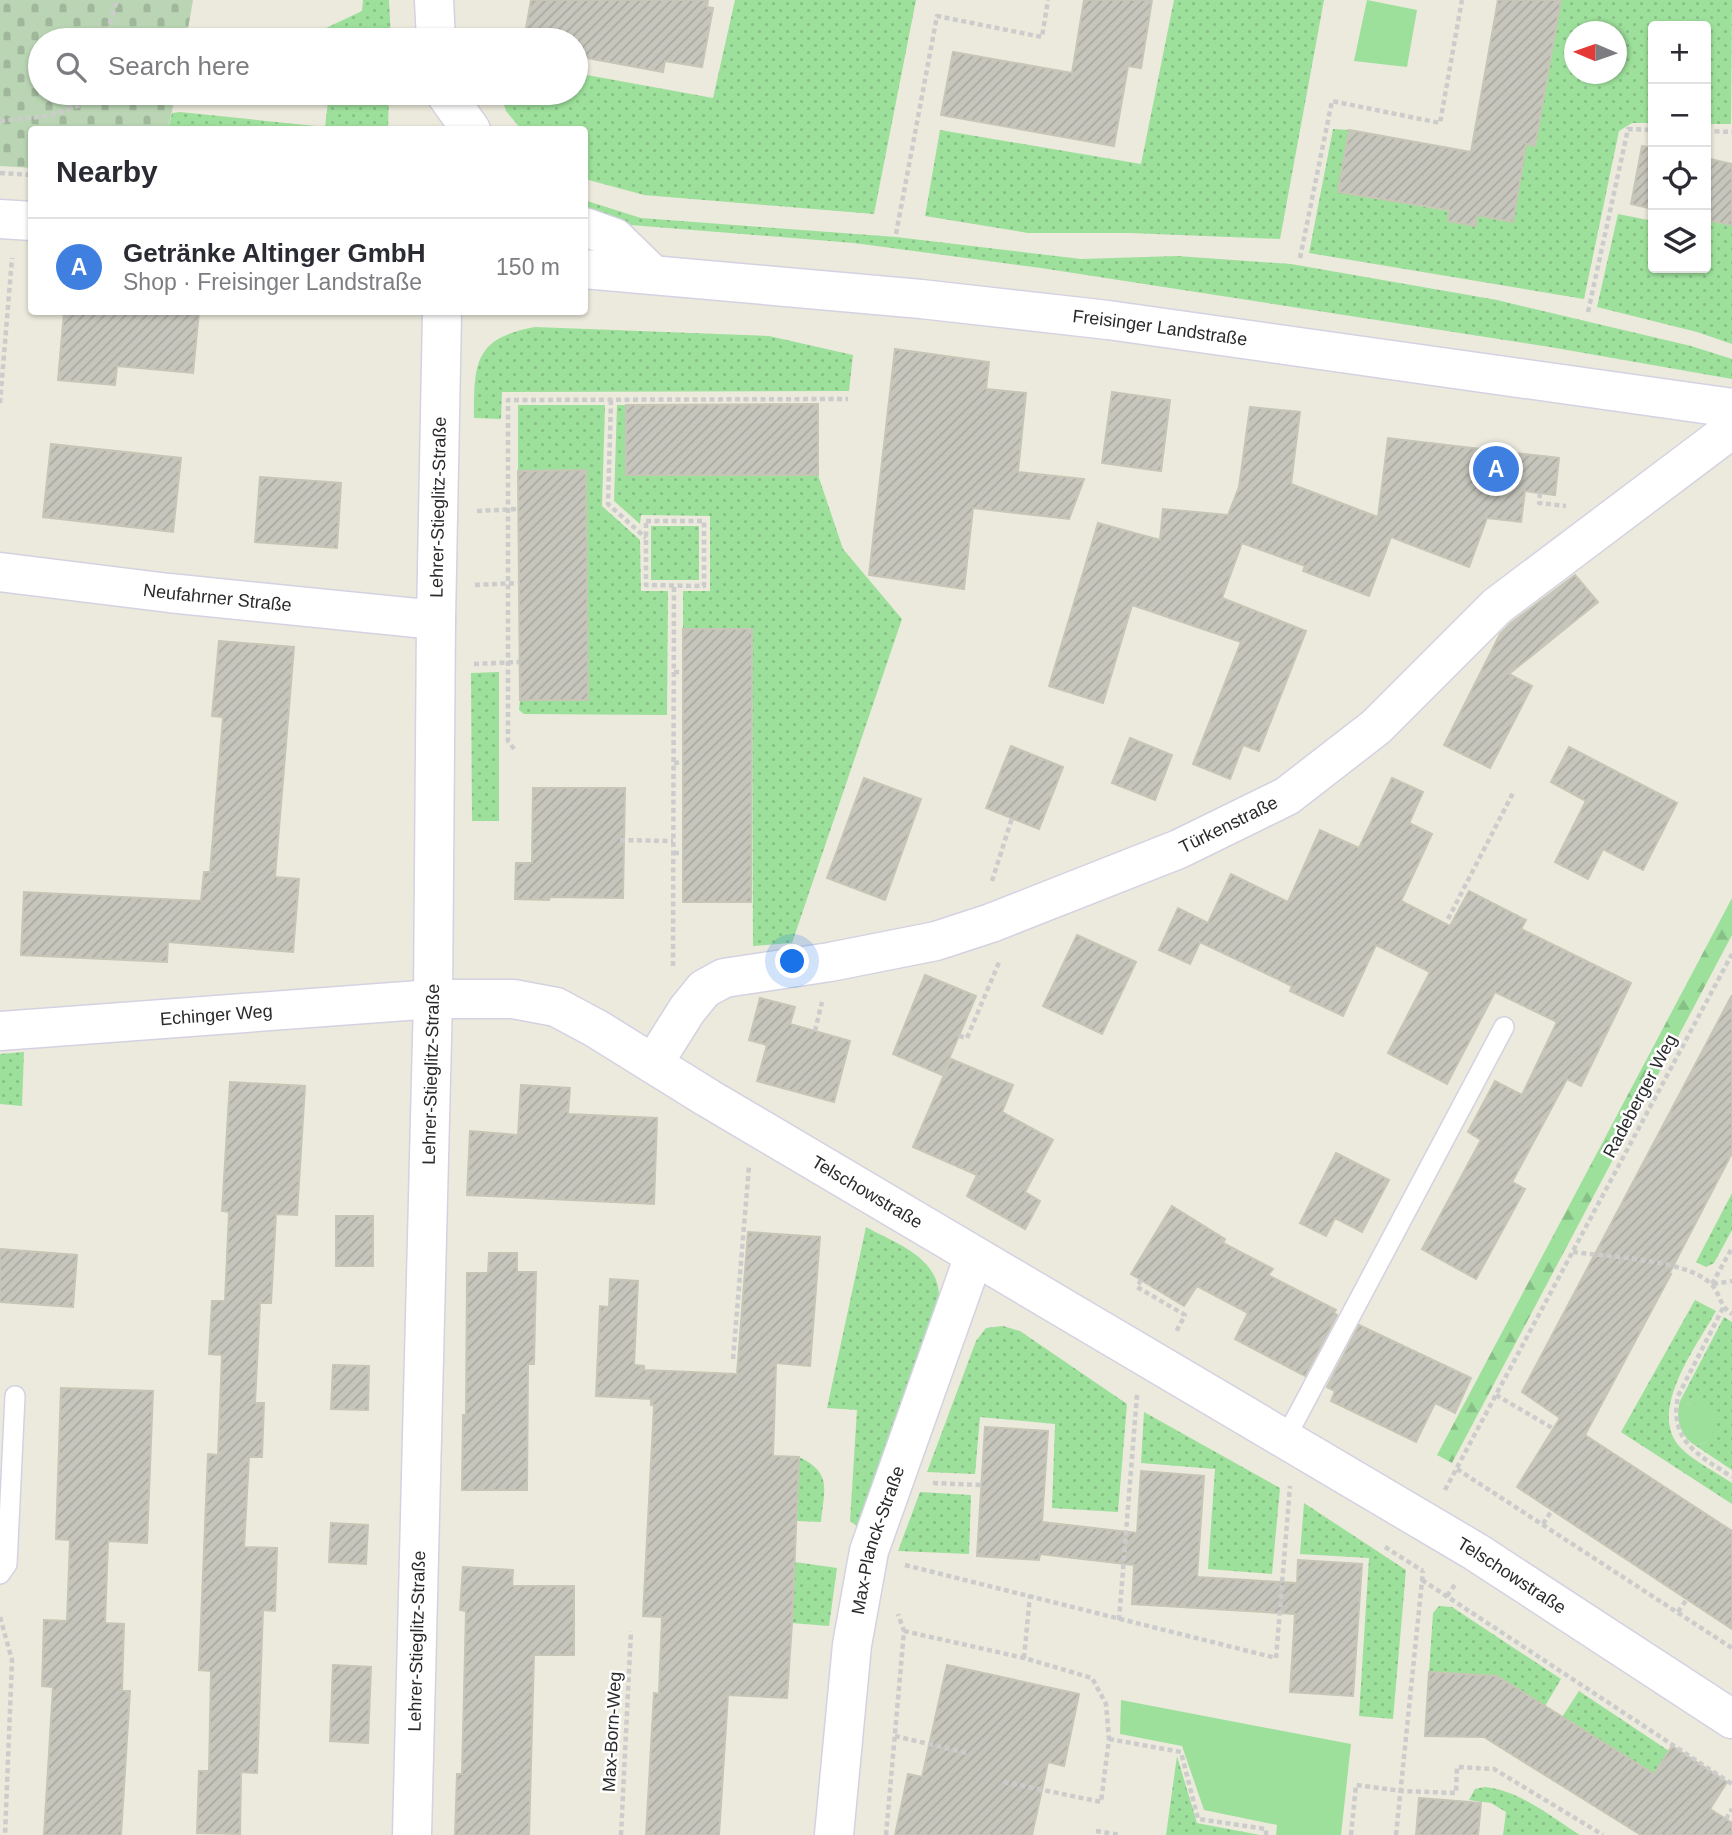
<!DOCTYPE html>
<meta charset="utf-8">
<style>
:root{--surface:#fff;--page:#f2f2f3;--text:#2b2b33;--muted:#7c7c81;--line:#e1e1e2;--accent:#2563eb}
body{margin:0;font-family:Helvetica,sans-serif;background:var(--page);color:var(--text)}
.controls{position:absolute;right:21px;top:21px;display:grid;overflow:hidden;border-radius:7px;box-shadow:0 2px 5px #0004}
.controls button{width:63px;height:63px;display:grid;place-items:center;padding:0;border:0;border-bottom:2px solid var(--line);background:var(--surface);color:var(--text);font:35px sans-serif}
.compass{position:absolute;left:1564px;top:21px;width:63px;height:63px;border-radius:50%;background:var(--surface);box-shadow:0 2px 5px #0004;rotate:272deg}
.you{position:absolute;left:793px;top:962px;width:24px;height:24px;margin:-18px;border:5px solid #fff;border-radius:50%;background:#1a73e8;box-shadow:0 0 0 10px #1a73e833}
.badge{display:grid;place-items:center;width:46px;height:46px;border-radius:50%;background:var(--accent);color:#fff;font-size:23px;font-weight:700}
.pin{position:absolute;translate:-50% -50%;border:4px solid #fff;box-shadow:0 2px 7px #0006}
.list{margin:0;padding:0;list-style:none}
h2{display:flex;justify-content:space-between;align-items:center;height:91px;margin:0;padding:0 28px;font-size:30px}
h2 small{font-size:23px;font-weight:400;color:var(--muted)}
.list li{display:grid;grid-template-columns:46px 1fr auto;gap:21px;align-items:center;box-sizing:border-box;height:98px;padding:0 28px;border-top:2px solid var(--line)}
.list b{display:block;font-size:26px;white-space:nowrap}
.list p{margin:0;font-size:23px;white-space:nowrap;color:var(--muted)}
.list em{font-size:23px;font-style:normal;color:var(--muted)}
.icon{flex:none;width:38px;height:38px;fill:none;stroke:currentColor;stroke-width:2;stroke-linecap:round;stroke-linejoin:round}
.map{position:relative;flex:none;width:1732px;height:1835px;overflow:hidden}
.search{position:absolute;background:var(--surface);box-shadow:0 2px 5px #0004;left:28px;top:28px;width:560px;height:77px;display:flex;align-items:center;gap:18px;box-sizing:border-box;padding:0 24px;border-radius:38px;color:var(--muted);font-size:26px}
.panel{position:absolute;background:var(--surface);box-shadow:0 2px 5px #0004;left:28px;top:126px;width:560px;height:189px;border-radius:7px}
.map>svg:first-child{display:block}
.grass{fill:url(#grass-dots);fill-rule:evenodd}
.forest{fill:url(#forest-firs)}
.cemetery{fill:url(#cemetery-stones)}
.park{fill:#9de09b}
.building{fill:url(#building-hatch);stroke:#c7c6b6;stroke-width:2}
.lines{fill:none;stroke-linecap:round;stroke-linejoin:round}
.service-casing{stroke:#d4d2e2;stroke-width:22}
.minor-casing{stroke:#d4d2e2;stroke-width:41}
.tertiary-casing{stroke:#d4d2e2;stroke-width:41}
.path{stroke:#ccc;stroke-width:4.5;stroke-dasharray:5 3.5;stroke-linecap:butt}
.service{stroke:#fff;stroke-width:19}
.minor{stroke:#fff;stroke-width:38}
.tertiary{stroke:#fff;stroke-width:38}
.labels{text-anchor:middle;stroke-width:5;stroke-linejoin:round;paint-order:stroke}
.street-label{font-size:18px;fill:#2a2a2a;stroke:#fff}
</style>
<div class="map">
<svg width="1732" height="1835" viewBox="0 0 1732 1835">
<defs>
<pattern id="grass-dots" width="8" height="8" patternUnits="userSpaceOnUse" patternTransform="scale(1.75)"><rect width="8" height="8" fill="#9de09b"/><path d="M2 2h.1M6 6h.1" fill="none" stroke="#87c086" stroke-width="1.8" stroke-linecap="round"/></pattern>
<pattern id="forest-firs" width="22" height="20" patternUnits="userSpaceOnUse" patternTransform="scale(1.75)"><rect width="22" height="20" fill="#9de09b"/><path d="M5 1l3.5 6h-7zM16 11l3.5 6h-7z" fill="#87c086"/></pattern>
<pattern id="cemetery-stones" width="16" height="16" patternUnits="userSpaceOnUse" patternTransform="scale(1.75)"><rect width="16" height="16" fill="#bad5b4"/><path d="M2 7V4a2 2 0 0 1 4 0v3zM10 15v-3a2 2 0 0 1 4 0v3z" fill="#a0b79b"/></pattern>
<pattern id="building-hatch" width="6" height="6" patternUnits="userSpaceOnUse" patternTransform="scale(1.75)"><rect width="6" height="6" fill="#c7c6bc"/><path d="M-1 1l2-2M0 6l6-6M5 7l2-2" fill="none" stroke="#abaaa2"/></pattern>
</defs>
<rect width="100%" height="100%" fill="#eceadc"/>
<!-- grass -->
<g class="grass">
<polygon points="363,0 389,0 391,40 324,40 326,28 362,11"/>
<polygon points="735,0 916,0 874,214 644,195 585,179 584,130 521,129 506,111 500,93 576,93 576,73 713,98"/>
<polygon points="1174,0 1324,0 1280,239 1130,233 1028,233 925,216 940,130 1141,164"/>
<path d="M1561,0H1732L1731,124H1706V26H1653V123H1632L1619,131L1584,299L1309,253L1333,129L1349,130L1338,192L1449,211L1448,221L1475,226L1477,215L1513,221L1526,144L1535,146ZM1574,32H1616V74H1574Z"/>
<polygon points="329,93 389,93 388,129 168,130 172,113 180,112 325,127"/>
<polygon points="584,200 641,218 896,237 1081,259 1177,256 1291,264 1497,300 1691,346 1732,359 1732,379 1550,347 1041,268 854,243 631,225 585,211"/>
<polygon points="1618,214 1653,221 1653,268 1706,268 1706,220 1732,225 1732,344 1697,332 1597,307"/>
<path d="M535,327L769,336L853,355L849,391L502,392L501,419L474,418C474,363 474,338 535,327Z"/>
<polygon points="518,405 605,405 602,506 640,540 641,591 668,591 667,715 524,714 519,710 520,700 587,699 586,471 518,471"/>
<polygon points="617,405 626,405 626,475 818,475 843,549 902,619 792,943 753,946 752,629 683,629 683,591 710,591 710,516 641,515 640,524 614,501"/>
<rect x="651" y="526" width="48" height="54"/>
<polygon points="499,672 499,821 472,821 471,673"/>
<polygon points="24,1052 22,1106 0,1104 0,1054"/>
<polygon points="1732,1193 1732,1230 1714,1263 1706,1267 1696,1262"/>
<path d="M866,1227C897,1244 941,1258 939,1300L858,1527L850,1521L857,1410L827,1408Z"/>
<path d="M1695,1300L1716,1311C1697,1346 1645,1413 1682,1449C1695,1462 1716,1472 1732,1483V1504L1621,1432Z"/>
<polygon points="1724,1317 1732,1322 1732,1470 1696,1446 1708,1441 1695,1396 1689,1405 1680,1401"/>
<polygon points="1003,1326 1020,1331 1127,1404 1118,1512 1052,1508 1055,1424 980,1417 975,1474 927,1472 976,1341 986,1328"/>
<polygon points="1144,1412 1280,1488 1272,1574 1208,1569 1215,1469 1141,1463"/>
<path d="M799,1457C833,1473 824,1490 821,1522L797,1521Z"/>
<polygon points="920,1492 971,1495 969,1554 898,1551"/>
<polygon points="1304,1503 1406,1570 1393,1719 1359,1716 1369,1558 1300,1554"/>
<polygon points="795,1562 837,1568 829,1626 792,1623"/>
<polygon points="1439,1606 1452,1607 1561,1679 1545,1706 1496,1676 1429,1672 1433,1613"/>
<polygon points="1579,1691 1669,1751 1654,1774 1562,1717"/>
<polygon points="1177,1756 1197,1823 1260,1835 1166,1835"/>
<path d="M1485,1787C1519,1790 1551,1817 1580,1835H1503L1506,1812L1491,1803L1469,1800L1475,1789Z"/>
</g>
<!-- forest -->
<polygon class="forest" points="1732,898 1732,935 1452,1463 1437,1455"/>
<!-- cemetery -->
<polygon class="cemetery" points="0,0 193,0 186,40 40,40 40,93 176,93 168,129 32,130 31,168 0,166"/>
<!-- park -->
<g class="park">
<polygon points="1367,0 1417,10 1407,67 1354,61"/>
<path d="M1695,1395L1722,1414L1708,1441L1696,1446C1680,1436 1675,1419 1680,1401L1689,1405Z"/>
<polygon points="1121,1700 1351,1744 1341,1835 1276,1835 1277,1825 1204,1810 1182,1746 1120,1734"/>
</g>
<!-- building -->
<g class="building">
<polygon points="531,0 708,0 707,7 713,8 702,67 665,61 663,72 576,56 576,40 556,40 525,34"/>
<polygon points="1084,0 1152,0 1141,68 1128,66 1114,146 941,115 953,52 1072,73"/>
<polygon points="1498,0 1561,0 1535,146 1526,144 1513,222 1477,215 1476,226 1448,221 1449,210 1338,192 1349,130 1471,152"/>
<polygon points="1642,146 1653,148 1653,209 1631,204"/>
<polygon points="1706,158 1732,164 1732,225 1706,220"/>
<polygon points="64,312 199,312 193,373 117,366 115,385 58,380"/>
<polygon points="895,349 989,362 986,389 1026,393 1018,472 1084,479 1069,519 973,508 964,589 869,575"/>
<polygon points="1112,392 1170,400 1161,471 1102,463"/>
<polygon points="818,404 818,475 626,475 626,405"/>
<polygon points="1250,407 1300,412 1291,484 1378,517 1388,438 1559,458 1555,495 1525,491 1521,522 1487,518 1469,567 1391,537 1369,596 1303,571 1305,566 1242,543 1222,598 1306,631 1259,751 1243,745 1230,779 1193,764 1241,642 1132,605 1103,703 1049,686 1098,523 1160,540 1163,509 1228,515 1239,487"/>
<polygon points="51,444 181,458 173,532 43,517"/>
<polygon points="586,470 588,700 520,700 518,471"/>
<polygon points="260,477 341,483 337,548 255,542"/>
<polygon points="1575,575 1598,602 1509,674 1532,686 1490,768 1444,745 1500,634 1511,623"/>
<polygon points="683,629 752,629 751,902 683,902"/>
<polygon points="219,641 294,647 275,877 299,879 293,952 168,942 167,962 21,955 24,892 201,901 204,872 210,872 223,717 212,716"/>
<polygon points="1130,738 1172,755 1155,800 1112,783"/>
<polygon points="1011,746 1063,767 1039,829 986,808"/>
<polygon points="1569,747 1677,803 1643,870 1603,849 1588,879 1555,862 1586,801 1551,782"/>
<polygon points="864,778 921,799 885,900 827,878"/>
<polygon points="1392,778 1423,792 1409,823 1432,834 1401,901 1450,926 1469,891 1526,920 1521,929 1631,983 1581,1086 1567,1079 1512,1182 1525,1189 1476,1279 1422,1249 1481,1140 1468,1132 1495,1081 1522,1095 1557,1022 1495,992 1447,1084 1388,1053 1430,972 1376,945 1343,1016 1290,991 1292,986 1200,942 1190,964 1159,950 1178,908 1208,923 1231,874 1288,902 1320,830 1359,848"/>
<polygon points="533,788 625,788 623,898 550,897 549,900 515,899 516,863 532,863"/>
<polygon points="1077,935 1136,962 1102,1034 1043,1006"/>
<polygon points="925,975 976,996 942,1075 893,1054"/>
<polygon points="1732,995 1732,1153 1669,1274 1671,1274 1585,1435 1732,1531 1732,1629 1517,1487 1560,1418 1522,1392"/>
<polygon points="760,998 795,1007 790,1024 850,1041 834,1102 757,1081 767,1045 749,1040"/>
<polygon points="951,1059 1013,1085 1002,1112 1053,1140 1025,1192 1040,1201 1025,1229 967,1196 977,1175 913,1147"/>
<polygon points="230,1082 305,1086 297,1215 276,1214 271,1303 260,1303 255,1403 264,1403 262,1457 249,1457 244,1547 277,1548 275,1611 263,1610 257,1773 241,1772 240,1834 197,1833 199,1771 209,1771 211,1671 199,1670 208,1454 218,1455 222,1355 209,1354 212,1301 225,1301 229,1212 222,1211"/>
<polygon points="521,1085 570,1088 568,1114 657,1118 654,1204 467,1195 470,1131 518,1135"/>
<polygon points="1336,1153 1389,1180 1362,1232 1335,1218 1326,1236 1300,1223"/>
<polygon points="1172,1206 1225,1239 1223,1243 1273,1269 1268,1275 1336,1310 1334,1313 1337,1315 1305,1376 1235,1339 1248,1313 1197,1286 1184,1306 1131,1274"/>
<rect x="336" y="1216" width="37" height="50"/>
<polygon points="748,1232 820,1237 810,1366 776,1363 773,1456 799,1457 792,1623 787,1698 728,1695 719,1835 646,1835 654,1693 659,1694 662,1617 643,1616 654,1405 651,1405 651,1399 596,1396 600,1306 609,1307 610,1279 638,1281 634,1365 644,1366 644,1370 737,1374"/>
<polygon points="0,1249 77,1255 73,1307 0,1302"/>
<polygon points="489,1253 517,1253 517,1272 536,1272 534,1364 528,1364 527,1490 462,1490 463,1415 466,1415 467,1273 488,1273"/>
<polygon points="1359,1325 1471,1378 1455,1413 1435,1403 1416,1442 1331,1401 1335,1391 1327,1387"/>
<polygon points="333,1365 369,1366 368,1410 331,1409"/>
<polygon points="61,1388 153,1391 147,1543 108,1541 105,1623 124,1624 122,1691 130,1691 121,1835 44,1835 53,1687 42,1686 44,1620 67,1621 70,1540 56,1539"/>
<polygon points="985,1427 1048,1431 1042,1522 1137,1533 1141,1471 1204,1476 1197,1577 1297,1583 1298,1560 1362,1564 1353,1696 1290,1692 1295,1614 1132,1604 1134,1565 1040,1554 1039,1560 977,1556"/>
<polygon points="331,1523 368,1525 366,1564 329,1562"/>
<polygon points="463,1567 513,1570 512,1586 574,1586 574,1655 534,1655 529,1835 455,1835 457,1774 462,1774 466,1611 460,1610"/>
<polygon points="333,1665 371,1667 368,1743 330,1741"/>
<polygon points="947,1665 1079,1694 1064,1766 1048,1762 1032,1835 895,1835 908,1774 922,1777"/>
<polygon points="1429,1672 1497,1676 1654,1774 1672,1746 1727,1782 1710,1809 1732,1823 1732,1835 1641,1835 1484,1737 1425,1736"/>
<polygon points="1419,1798 1481,1803 1478,1835 1416,1835"/>
</g>
<g class="lines">
<!-- service casing -->
<g class="service-casing">
<g id="service">
<polyline points="1285,1439 1504,1027"/>
<polyline points="0,1574 7,1564 15,1396"/>
</g>
</g>
<!-- minor casing -->
<g class="minor-casing">
<g id="minor">
<polyline points="434,0 436,40"/>
<polyline points="445,93 471,130"/>
<polyline points="584,227 615,238 653,275"/>
<path id="s1" d="M0,572L169,593L436,620"/>
<path id="s2" d="M0,1031L433,999H513L556,1007L597,1029L708,1098L1476,1552L1732,1719"/>
<path id="s3" d="M653,1064L687,1010L704,989L724,978L830,962L936,941L991,923L1179,849L1287,796L1376,727L1497,606L1732,429"/>
<path id="s4" d="M412,1835L433,999L436,620L442,312"/>
<path id="s5" d="M834,1835L852,1645L869,1551L974,1256"/>
</g>
</g>
<!-- tertiary casing -->
<g class="tertiary-casing">
<g id="tertiary">
<polyline points="0,219 32,221"/>
<path id="s6" d="M584,269L921,299L1108,320L1732,408"/>
</g>
</g>
<!-- path -->
<g class="path">
<polyline points="105,40 117,0"/>
<polyline points="0,121 48,116 80,105 86,93"/>
<polyline points="1706,131 1732,132"/>
<polyline points="0,173 32,175"/>
<polyline points="896,234 937,16 1042,37 1048,0"/>
<polyline points="1300,258 1332,101 1440,123 1462,0"/>
<polyline points="1588,312 1628,129 1653,130"/>
<polyline points="611,400 608,504 646,538"/>
<polyline points="0,403 12,258"/>
<polyline points="1540,493 1539,503 1566,506"/>
<polyline points="477,511 518,509"/>
<polygon points="646,521 704,521 704,586 646,585"/>
<polyline points="475,585 519,583"/>
<polyline points="474,664 519,662"/>
<polyline points="674,672 683,672"/>
<polyline points="514,749 508,741 508,400 848,399"/>
<polyline points="674,763 683,762"/>
<polyline points="620,840 673,841"/>
<polyline points="674,853 682,853"/>
<polyline points="992,881 1012,818"/>
<polyline points="1448,919 1513,793"/>
<polyline points="673,966 674,585"/>
<polyline points="815,1031 822,1002"/>
<polyline points="959,1036 967,1038 1000,960"/>
<path d="M1573,1252C1609,1257 1684,1259 1710,1283C1721,1293 1718,1305 1732,1314"/>
<polyline points="1141,1280 1137,1287 1185,1315 1176,1332"/>
<polyline points="1712,1284 1732,1248"/>
<polyline points="1713,1284 1732,1281"/>
<path d="M1723,1308L1678,1396C1669,1442 1699,1455 1732,1477"/>
<polyline points="733,1359 749,1166"/>
<polyline points="1496,1395 1554,1429"/>
<polyline points="1457,1469 1732,1648"/>
<polyline points="933,1483 982,1485"/>
<polyline points="1445,1490 1732,954"/>
<polyline points="1543,1524 1552,1510"/>
<polyline points="1385,1547 1423,1571"/>
<polyline points="905,1565 1276,1658 1290,1486"/>
<polyline points="1422,1580 1732,1784"/>
<polyline points="1447,1596 1456,1583"/>
<polyline points="1678,1612 1687,1599"/>
<polyline points="0,1617 12,1660 5,1835"/>
<polyline points="1119,1620 1137,1395"/>
<polyline points="904,1631 1024,1658 1092,1678 1106,1704 1109,1739 1101,1802 1000,1781"/>
<polyline points="1024,1658 1030,1595"/>
<polyline points="895,1736 967,1753"/>
<polyline points="1109,1739 1181,1752 1198,1819 1266,1829 1266,1835"/>
<polyline points="1726,1819 1732,1809"/>
<polyline points="1096,1831 1121,1835"/>
<polyline points="621,1835 631,1631"/>
<polyline points="886,1835 904,1631 898,1614"/>
<polyline points="1351,1835 1356,1785 1402,1791 1456,1793 1457,1767 1494,1769 1603,1835"/>
<polyline points="1396,1835 1423,1571"/>
</g>
<!-- service -->
<use href="#service" class="service"/>
<!-- minor -->
<use href="#minor" class="minor"/>
<!-- tertiary -->
<use href="#tertiary" class="tertiary"/>
</g>
<g class="labels">
<!-- street labels -->
<g class="street-label">
<text dy="6" stroke="none"><textPath href="#s6" startOffset="579">Freisinger Landstraße</textPath></text>
<text dy="6" stroke="none"><textPath href="#s4" startOffset="1328">Lehrer-Stieglitz-Straße</textPath></text>
<text dy="6" stroke="none"><textPath href="#s1" startOffset="219">Neufahrner Straße</textPath></text>
<text dy="6" stroke="none"><textPath href="#s3" startOffset="644">Türkenstraße</textPath></text>
<text dy="6" stroke="none"><textPath href="#s2" startOffset="217">Echinger Weg</textPath></text>
<text dy="6" stroke="none"><textPath href="#s4" startOffset="761">Lehrer-Stieglitz-Straße</textPath></text>
<text transform="translate(1640 1096) rotate(-62)" y="6">Radeberger Weg</text>
<text dy="6" stroke="none"><textPath href="#s2" startOffset="920">Telschowstraße</textPath></text>
<text dy="6" stroke="none"><textPath href="#s5" startOffset="299">Max-Planck-Straße</textPath></text>
<text dy="6" stroke="none"><textPath href="#s2" startOffset="1670">Telschowstraße</textPath></text>
<text dy="6" stroke="none"><textPath href="#s4" startOffset="194">Lehrer-Stieglitz-Straße</textPath></text>
<text transform="translate(612 1732) rotate(-87)" y="6">Max-Born-Weg</text>
</g>
</g>
</svg>
<div class="controls">
<button>+</button>
<button>−</button>
<button><svg class="icon" aria-label="locate" viewBox="0 0 24 24"><circle cx="12" cy="12" r="6"/><path d="M12 2v4M12 18v4M2 12h4M18 12h4"/></svg></button>
<button><svg class="icon" aria-label="layers" viewBox="0 0 24 24"><path d="M12 4l9 5-9 5-9-5zM3 14l9 5 9-5"/></svg></button>
</div>
<svg class="compass" viewBox="-18 -18 36 36"><path d="M0-13l5 13h-10z" fill="#e53935"/><path d="M0 13l5-13h-10z" fill="#7c7c81"/></svg>
<div class="you"></div>
<div class="pin badge" style="left:1496px;top:469px;background:#3f7fe0">A</div>
<div class="search"><svg class="icon" aria-label="search" viewBox="0 0 24 24"><circle cx="10" cy="10" r="6"/><path d="M15 15l6 6"/></svg>Search here</div>
<section class="panel">
<h2>Nearby<small></small></h2>
<ul class="list">
<li><span class="badge" style="background:#3f7fe0">A</span><div><b>Getränke Altinger GmbH</b><p>Shop · Freisinger Landstraße</p></div><em>150 m</em></li>
</ul>
</section>
</div>
